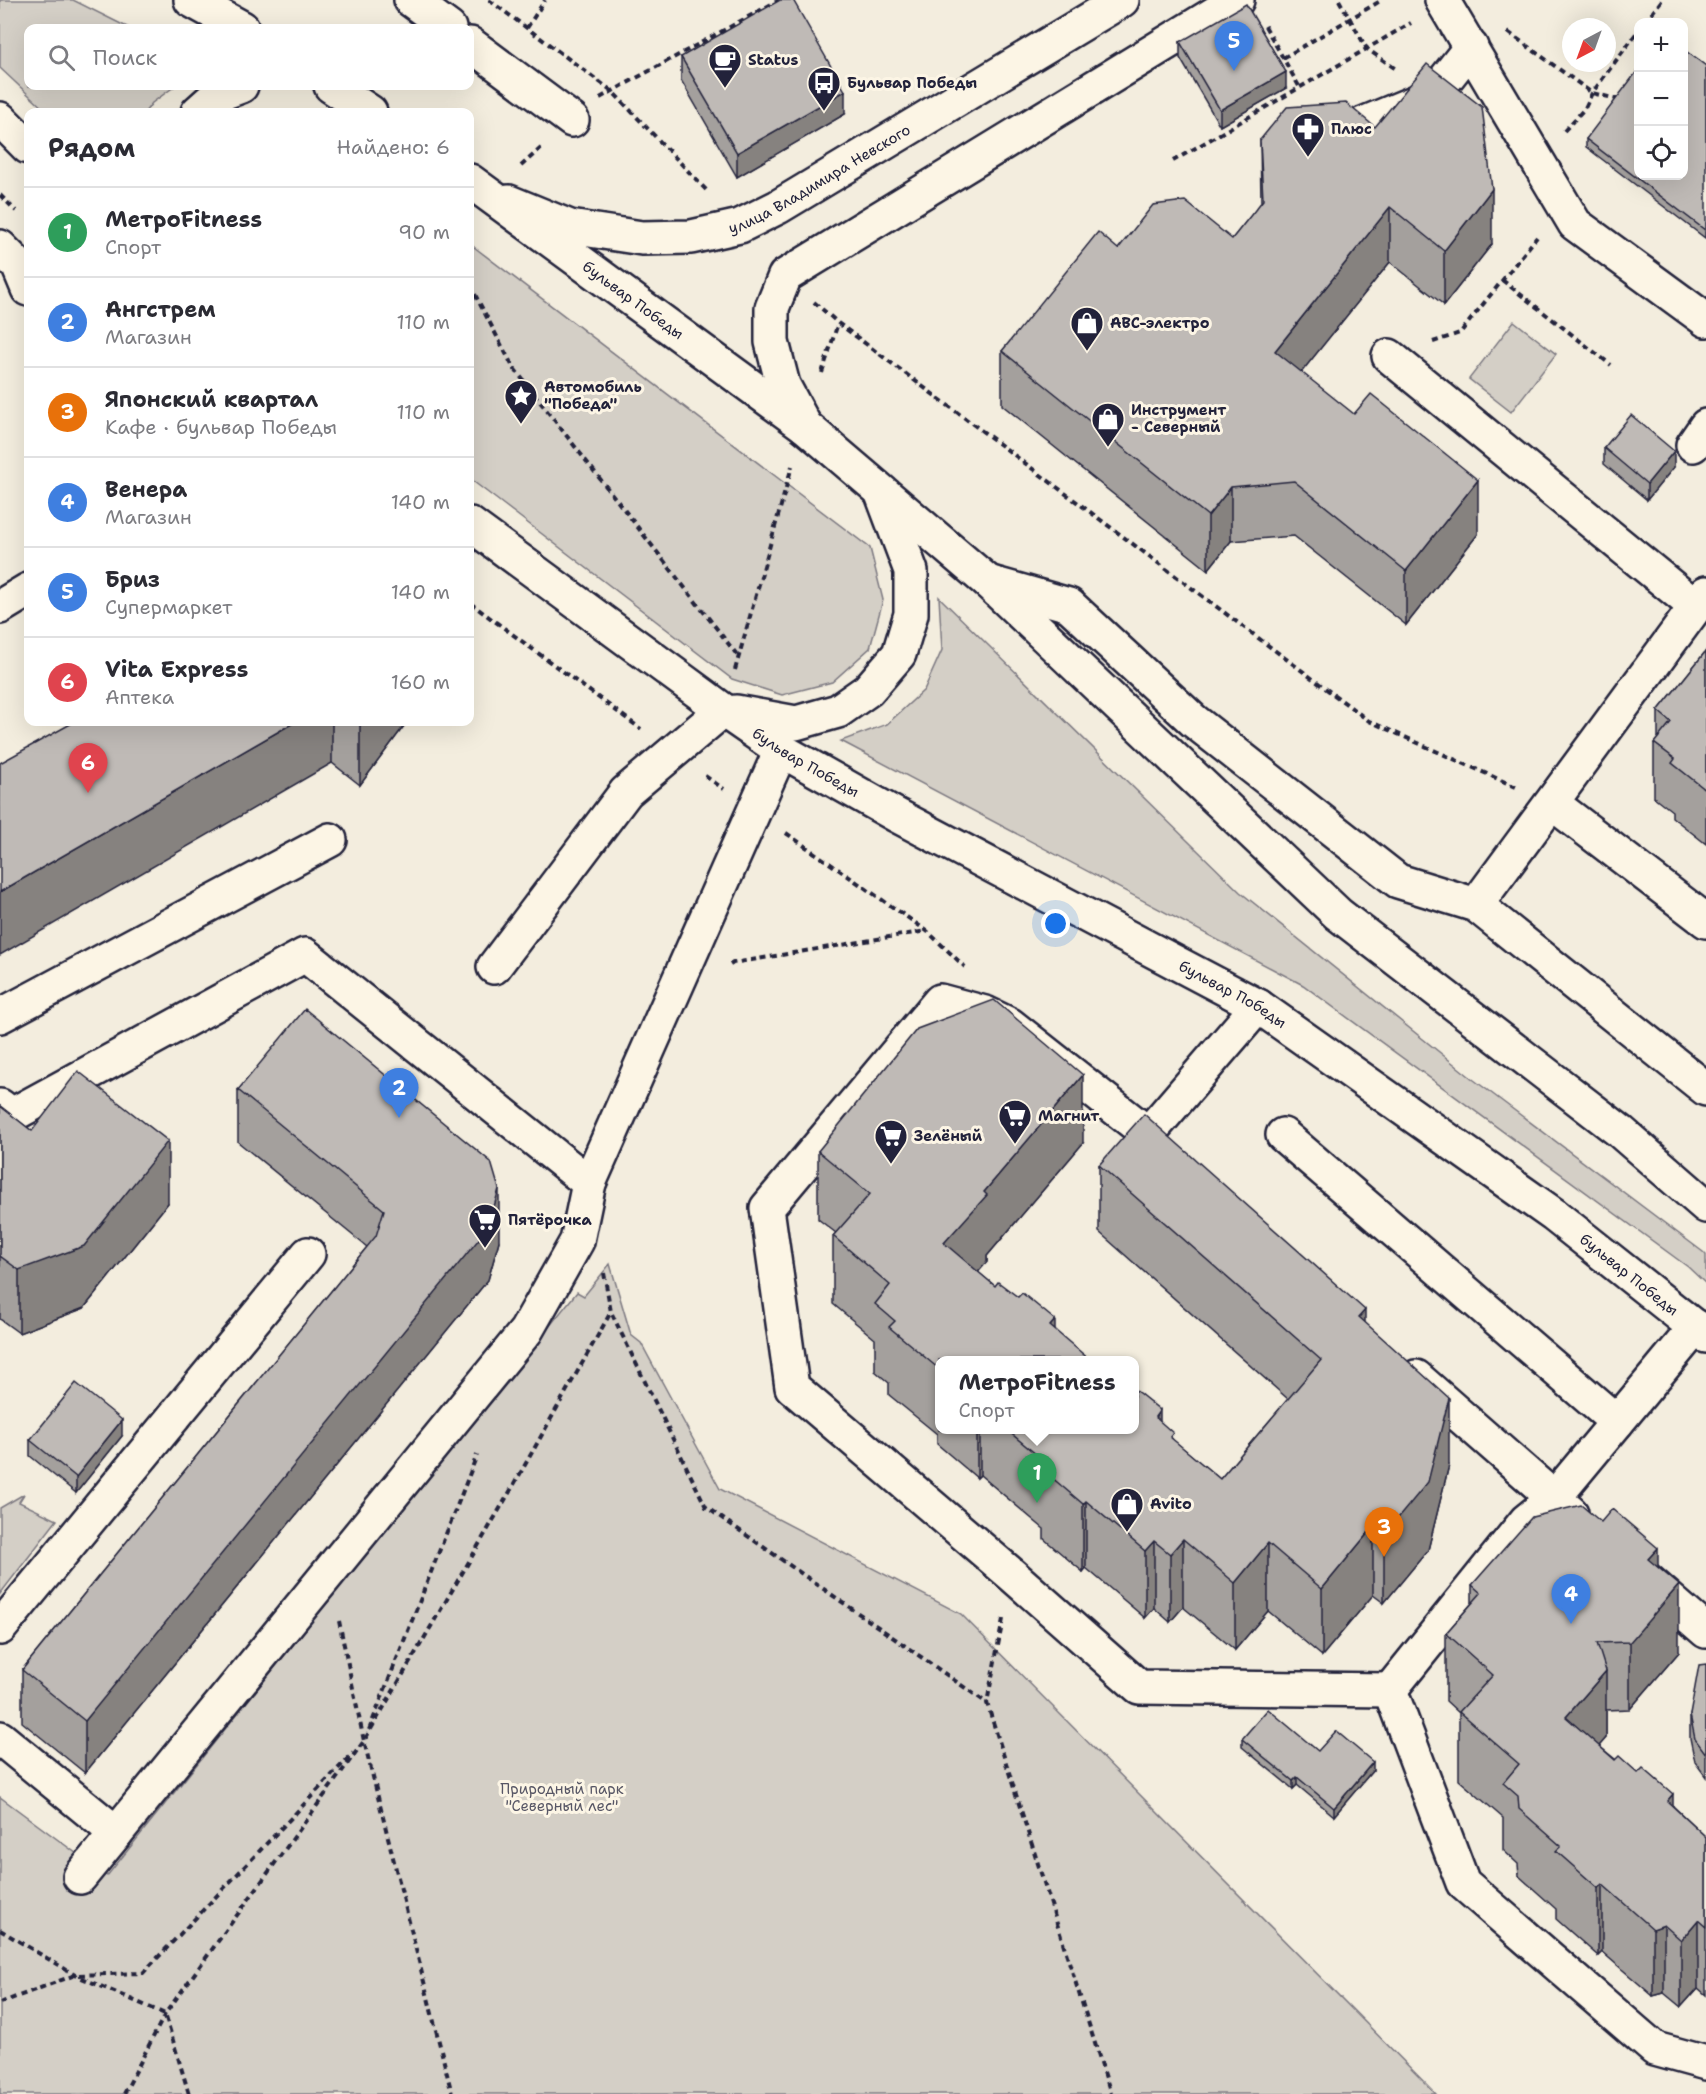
<!DOCTYPE html>
<html lang="ru">
<meta charset="utf-8">
<style>
:root{--surface:#fff;--page:#f2f2f3;--text:#2b2b33;--muted:#7c7c81;--line:#e1e1e2;--accent:#22223b}
body{margin:0;font-family:"Shantell Sans",sans-serif;background:var(--page);color:var(--text)}
.controls{position:absolute;right:18px;top:18px;display:grid;overflow:hidden;border-radius:12px;box-shadow:0 6px 24px #0002}
.controls button{width:54px;height:54px;display:grid;place-items:center;padding:0;border:0;border-bottom:2px solid var(--line);background:var(--surface);color:var(--text);font:30px sans-serif}
.compass{position:absolute;left:1562px;top:18px;width:54px;height:54px;border-radius:50%;background:var(--surface);box-shadow:0 6px 24px #0002;rotate:221deg}
.you{position:absolute;left:1056px;top:924px;width:21px;height:21px;margin:-15px;border:4px solid #fff;border-radius:50%;background:#1a73e8;box-shadow:0 0 0 9px #1a73e833}
.badge{display:grid;place-items:center;width:39px;height:39px;border-radius:50%;background:var(--accent);color:#fff;font-size:20px;font-weight:700}
.pin{position:absolute;translate:-50% -50px;filter:drop-shadow(0 2px 3px #0008)}
.pin::after{content:'';position:absolute;top:32px;width:21px;height:18px;background:inherit;clip-path:polygon(0 0,100% 0,50% 100%)}
.popup{position:absolute;left:935px;top:1356px;width:204px;height:78px;box-sizing:border-box;display:grid;place-content:center;border-radius:12px;background:var(--surface);filter:drop-shadow(0 2px 4px #0005);font-size:20px;white-space:nowrap;color:var(--muted)}
.popup b{font-size:22px;color:var(--text)}
.popup::after{content:'';position:absolute;left:50%;top:100%;margin-left:-12px;border:12px solid transparent;border-top-color:var(--surface)}
.list{margin:0;padding:0;list-style:none}
h2{display:flex;justify-content:space-between;align-items:center;height:78px;margin:0;padding:0 24px;font-size:26px}
h2 small{font-size:20px;font-weight:400;color:var(--muted)}
.list li{display:grid;grid-template-columns:39px 1fr auto;gap:18px;align-items:center;box-sizing:border-box;height:90px;padding:0 24px;border-top:2px solid var(--line)}
.list b{display:block;font-size:22px;white-space:nowrap}
.list p{margin:0;font-size:20px;white-space:nowrap;color:var(--muted)}
.list em{font-size:20px;font-style:normal;color:var(--muted)}
.icon{flex:none;width:33px;height:33px;fill:none;stroke:currentColor;stroke-width:2;stroke-linecap:round;stroke-linejoin:round}
.map{position:relative;flex:none;width:1706px;height:2094px;overflow:hidden}
.search{position:absolute;background:var(--surface);box-shadow:0 6px 24px #0002;left:24px;top:24px;width:450px;height:66px;display:flex;align-items:center;gap:15px;box-sizing:border-box;padding:0 21px;border-radius:12px;color:var(--muted);font-size:22px}
.panel{position:absolute;background:var(--surface);box-shadow:0 6px 24px #0002;left:24px;top:108px;width:450px;height:618px;border-radius:12px}
.map>svg:first-child{display:block}
.green{fill:#d4cfc6;stroke:#7b7880;stroke-width:1.5}
.lines{fill:none;stroke-linecap:round;stroke-linejoin:round}
.minor-casing{stroke:#22223b;stroke-width:38}
.major-casing{stroke:#22223b;stroke-width:38}
.path{stroke:#22223b;stroke-width:4;stroke-dasharray:6 4.5;stroke-linecap:butt}
.minor{stroke:#fcf5e5;stroke-width:33}
.major{stroke:#fcf5e5;stroke-width:33}
.wall{fill:#a4a09d;stroke:#22223b;stroke-width:1.5}
.shaded-wall{fill:#86827f;stroke:#22223b;stroke-width:1.5}
.building{fill:#bfbab6;stroke:#22223b;stroke-width:1.5}
.labels{text-anchor:middle;stroke-width:6;stroke-linejoin:round;paint-order:stroke}
.poi-label{font-size:15px;font-weight:bold;fill:#22223b;stroke:#fcf5e5;text-anchor:start}
.street-label{font-size:15px;fill:#22223b;stroke:#fcf5e5}
.park-label{font-size:15px;fill:#575665;stroke:#fcf5e5}
</style>
<div class="map">
<svg width="1706" height="2094" viewBox="0 0 1706 2094">
<rect width="100%" height="100%" fill="#f3edde"/>
<filter id="ink" filterUnits="userSpaceOnUse"><feTurbulence type="fractalNoise" baseFrequency=".0167" numOctaves="2"/><feDisplacementMap in="SourceGraphic" scale="12" xChannelSelector="R" yChannelSelector="G"/><feConvolveMatrix kernelMatrix="1 2 1 2 8 2 1 2 1" color-interpolation-filters="sRGB"/></filter>
<g filter="url(#ink)">
<!-- green -->
<g class="green">
<polygon points="0,0 73,0 129,28 28,28 28,86 175,86 152,103 145,112 47,112 0,68"/>
<polygon points="470,244 870,548 883,600 870,648 832,682 782,695 732,679 470,479"/>
<polygon points="1514,321 1556,354 1511,412 1469,379"/>
<polygon points="939,597 1240,892 1474,1080 1703,1252 1706,1255 1706,1284 1688,1267 1303,985 841,741 887,724 924,690 942,650"/>
<polygon points="610,1264 631,1335 641,1343 720,1489 961,1614 1436,2094 0,2094 0,1797 107,1876 577,1292 584,1296"/>
<polygon points="24,1494 19,1502 57,1520 0,1594 0,1508"/>
</g>
<g class="lines">
<!-- minor casing -->
<g class="minor-casing">
<g id="minor">
<polyline points="411,0 449,28"/>
<polyline points="1442,0 1575,224 1706,320"/>
<polyline points="470,44 572,120"/>
<polyline points="1363,124 1433,95 1471,47"/>
<path id="s1" d="M509,202L570,227L642,238L691,237L740,226L778,207L1122,0"/>
<polyline points="0,247 18,265 28,289"/>
<polyline points="1389,356 1696,607"/>
<polyline points="805,426 783,385 772,342 772,308 785,276 1237,0"/>
<polyline points="1693,445 1706,426"/>
<polyline points="988,582 1069,605 1194,721 1398,881 1476,905 1706,1089"/>
<polyline points="0,607 28,590"/>
<polyline points="1552,803 1706,921"/>
<polyline points="1476,905 1706,593"/>
<polyline points="494,967 626,792 723,710"/>
<polyline points="1258,1006 1148,1134 1010,1025 985,1013 940,1001 767,1208 792,1387 1011,1574 1139,1687 1390,1690 1526,1521 1554,1498 1696,1327"/>
<polyline points="0,1016 330,840"/>
<polyline points="0,1106 12,1115 305,955 589,1183"/>
<polyline points="1283,1135 1617,1422"/>
<polyline points="1416,1377 1571,1513"/>
<polyline points="1644,1577 1706,1631"/>
<polyline points="0,1628 308,1254"/>
<polyline points="1390,1690 1463,1883 1655,2049 1706,2063"/>
<polyline points="0,1738 116,1833 526,1331 577,1241 589,1183 781,750"/>
<polyline points="80,1877 116,1833"/>
</g>
</g>
<!-- major casing -->
<g class="major-casing">
<g id="major">
<polyline points="191,0 242,28"/>
<polyline points="331,86 370,112"/>
<polyline points="198,112 217,95 241,86"/>
<polyline points="0,119 28,147"/>
<path id="s2" d="M470,181L805,426L988,582L1338,914L1621,1132L1706,1206"/>
<path id="s3" d="M470,524L723,710L781,750L896,815L1258,1006L1554,1215L1706,1336"/>
<polyline points="736,712 796,723 838,711 868,690 899,654 911,614 911,571 882,494"/>
</g>
</g>
<!-- path -->
<g class="path">
<polyline points="489,0 612,91 709,193"/>
<polyline points="1339,0 1367,49 1396,69"/>
<polyline points="1645,22 1662,0"/>
<polyline points="1265,26 1300,88"/>
<polyline points="527,28 545,0"/>
<polyline points="1508,32 1592,93 1621,100"/>
<polyline points="1283,58 1382,0"/>
<polyline points="600,98 779,0"/>
<polyline points="1564,131 1585,108 1592,93 1638,31"/>
<polyline points="1173,161 1411,23"/>
<polyline points="521,166 542,147"/>
<polyline points="0,195 16,211"/>
<polyline points="1502,280 1611,365"/>
<polyline points="470,285 513,367 738,656"/>
<polyline points="814,302 838,323 1369,721 1516,787"/>
<polyline points="1433,342 1460,333 1537,237"/>
<polyline points="822,373 838,323"/>
<polyline points="470,603 641,729"/>
<polyline points="735,670 792,466"/>
<polyline points="705,776 724,789"/>
<polyline points="786,833 927,931 965,967"/>
<polyline points="730,965 733,963 926,931"/>
<polyline points="604,1273 611,1312 706,1507 987,1703"/>
<polyline points="1003,1619 987,1703 1111,2094"/>
<polyline points="339,1621 364,1741 452,2094"/>
<polyline points="369,1730 477,1455"/>
<polyline points="0,1930 75,1975 165,2014 189,2094"/>
<polyline points="0,2003 75,1975 143,1973 353,1753"/>
<polyline points="124,2094 165,2014 364,1741 512,1488 611,1312"/>
</g>
<!-- minor -->
<use href="#minor" class="minor"/>
<!-- major -->
<use href="#major" class="major"/>
</g>
<!-- wall -->
<g class="wall">
<polygon points="1180,42 1286,88 1220,126 1180,58"/>
<polygon points="681,57 845,114 737,177 681,80"/>
<polygon points="1706,66 1705,238 1586,147 1586,139"/>
<polygon points="1260,140 1492,244 1444,305 1390,262 1301,372 1478,534 1406,625 1294,536 1231,541 1208,570 1002,405 1002,351 1118,249 1232,239 1261,203"/>
<polygon points="1604,448 1674,467 1647,500 1604,464"/>
<polygon points="1706,651 1706,844 1672,817 1672,811 1654,797 1654,743 1658,738 1658,711"/>
<polygon points="74,722 407,722 360,785 332,763"/>
<polygon points="238,1090 499,1241 488,1280 85,1773 22,1722 22,1670 367,1247 238,1142"/>
<polygon points="0,1106 32,1131 168,1203 84,1308 19,1333 0,1319"/>
<polygon points="1083,1143 987,1256 987,1262 978,1272 995,1286 1018,1297 1055,1320 939,1360 939,1430 1134,1430 1160,1422 1173,1440 1220,1479 1288,1399 1099,1232 1099,1165 1365,1323 1449,1465 1428,1550 1384,1603 1373,1595 1322,1656 1268,1611 1235,1650 1183,1607 1170,1622 1154,1608 1145,1618 1086,1568 1083,1572 1044,1539 1044,1529 980,1475 977,1478 937,1444 937,1434 889,1395 889,1383 875,1371 875,1339 833,1304 833,1236 836,1233 818,1219 818,1151"/>
<polygon points="122,1436 76,1493 30,1456 30,1440"/>
<polygon points="1601,1522 1658,1567 1679,1652 1630,1709 1606,1710 1606,1738 1599,1746 1673,1806 1706,1837 1706,1995 1698,1988 1681,2007 1664,1993 1653,1996 1602,1952 1598,1956 1556,1919 1556,1909 1519,1876 1518,1864 1503,1850 1503,1818 1459,1780 1459,1713 1446,1701 1446,1633 1472,1603 1472,1585"/>
<polygon points="1706,1664 1706,1777 1695,1762 1690,1738 1690,1715"/>
<polygon points="1242,1739 1318,1751 1373,1770 1334,1816 1297,1785 1293,1789 1242,1747"/>
</g>
<!-- shaded-wall -->
<g class="shaded-wall">
<polygon points="1286,72 1286,88 1220,126 1220,110"/>
<polygon points="845,91 845,114 737,177 737,153"/>
<polygon points="1492,189 1492,244 1444,305 1444,251"/>
<polygon points="1390,207 1390,262 1275,405 1275,351"/>
<polygon points="1674,451 1674,467 1647,500 1647,484"/>
<polygon points="1478,480 1478,534 1406,625 1406,571"/>
<polygon points="1231,487 1231,541 1208,570 1208,516"/>
<polygon points="295,722 332,722 332,763 0,955 0,892"/>
<polygon points="360,722 407,722 360,785"/>
<polygon points="1083,1075 1083,1143 987,1256 987,1262 944,1311 944,1243 984,1192"/>
<polygon points="168,1141 168,1203 84,1308 19,1333 19,1270"/>
<polygon points="499,1189 499,1241 488,1280 85,1773 85,1721"/>
<polygon points="1365,1310 1365,1377 1359,1317"/>
<polygon points="1055,1320 1055,1360 1050,1326"/>
<polygon points="1449,1398 1449,1465 1428,1550 1384,1603 1384,1535"/>
<polygon points="1160,1410 1160,1478 1155,1417"/>
<polygon points="122,1420 122,1436 76,1493 76,1477"/>
<polygon points="977,1430 980,1430 980,1475 977,1478"/>
<polygon points="1086,1501 1086,1568 1083,1572 1083,1504"/>
<polygon points="1373,1527 1373,1595 1322,1656 1322,1589"/>
<polygon points="1183,1539 1183,1607 1170,1622 1170,1554"/>
<polygon points="1154,1541 1154,1608 1145,1618 1145,1551"/>
<polygon points="1268,1543 1268,1611 1235,1650 1235,1583"/>
<polygon points="1658,1548 1658,1609 1679,1585 1679,1652 1630,1709 1630,1642 1648,1559"/>
<polygon points="1606,1671 1606,1738 1566,1784 1566,1717"/>
<polygon points="1373,1762 1373,1770 1334,1816 1334,1808"/>
<polygon points="1297,1777 1297,1785 1293,1789 1293,1781"/>
<polygon points="1673,1794 1673,1861 1667,1801"/>
<polygon points="1602,1884 1602,1952 1598,1956 1598,1888"/>
<polygon points="1698,1920 1698,1988 1681,2007 1681,1940"/>
<polygon points="1664,1925 1664,1993 1653,1996 1653,1929"/>
</g>
<!-- building -->
<g class="building">
<polygon points="780,0 793,0 845,91 737,153 681,57"/>
<polygon points="1246,4 1286,72 1220,110 1180,42"/>
<polygon points="1683,49 1706,66 1706,229 1705,230 1586,139 1638,70 1638,176 1683,176"/>
<polygon points="1427,64 1482,107 1492,189 1444,251 1390,207 1275,351 1354,414 1371,394 1478,480 1406,571 1294,481 1231,487 1208,516 1002,351 1098,232 1118,249 1153,205 1185,201 1232,239 1263,200 1260,140 1287,107 1346,103 1375,127"/>
<polygon points="1631,415 1674,451 1647,484 1604,448"/>
<polygon points="1706,651 1706,790 1672,763 1675,759 1654,743 1671,722 1658,711"/>
<polygon points="74,722 295,722 0,892 0,763"/>
<polygon points="994,1000 1083,1075 984,1192 987,1195 944,1243 995,1286 998,1282 1018,1297 1022,1293 1055,1320 1050,1326 1090,1360 939,1360 939,1369 889,1327 895,1321 875,1304 890,1285 833,1236 870,1194 818,1151 917,1029"/>
<polygon points="305,1009 491,1162 499,1189 488,1228 85,1721 22,1670 376,1236 384,1210 238,1090"/>
<polygon points="78,1071 168,1141 84,1246 19,1270 0,1256 0,1106 32,1131"/>
<polygon points="1144,1114 1365,1310 1359,1317 1449,1398 1428,1482 1384,1535 1373,1527 1322,1589 1268,1543 1235,1583 1183,1539 1170,1554 1154,1541 1145,1551 1086,1501 1083,1504 1044,1471 1049,1465 1007,1430 1134,1430 1134,1389 1160,1410 1155,1417 1173,1433 1170,1437 1220,1479 1321,1360 1099,1165"/>
<polygon points="76,1383 122,1420 76,1477 30,1440"/>
<polygon points="1581,1505 1601,1522 1612,1509 1658,1548 1648,1559 1679,1585 1630,1642 1597,1643 1606,1671 1566,1717 1615,1760 1619,1756 1638,1773 1643,1768 1673,1794 1667,1801 1706,1837 1706,1927 1698,1920 1681,1940 1664,1925 1653,1929 1602,1884 1598,1888 1556,1851 1561,1846 1519,1809 1518,1796 1503,1783 1519,1764 1459,1712 1493,1675 1446,1633 1481,1593 1472,1585 1532,1517"/>
<polygon points="1706,1664 1706,1754 1695,1739 1690,1715 1699,1665"/>
<polygon points="1268,1709 1318,1751 1336,1731 1373,1762 1334,1808 1297,1777 1293,1781 1242,1739"/>
</g>
</g>
<!-- icons -->
<defs>
<g id="cafe-pin" transform="scale(1.725)"><path d="M0 17L-7.5 6A9.5 9.5 0 1 1 7.5 6Z" fill="#22223b" stroke="#fcf5e5"/><path d="M-5.5-4.5H6V0H3Q3 3.5 0 3.5H-2.5Q-5.5 3.5-5.5 0ZM3-3.2v2h1.7v-2ZM-6 4.5H4V6H-6Z" fill="#fff"/></g>
<g id="bus-pin" transform="scale(1.725)"><path d="M0 17L-7.5 6A9.5 9.5 0 1 1 7.5 6Z" fill="#22223b" stroke="#fcf5e5"/><path d="M-5-6H5V4H4V6H2V4H-2V6H-4V4H-5ZM-3.5-4V0h7V-4ZM-3.5 1.2v1.5H-2V1.2ZM2 1.2v1.5H3.5V1.2Z" fill="#fff"/></g>
<g id="pharmacy-pin" transform="scale(1.725)"><path d="M0 17L-7.5 6A9.5 9.5 0 1 1 7.5 6Z" fill="#22223b" stroke="#fcf5e5"/><path d="M-2-6h4v4h4v4h-4v4h-4v-4h-4v-4h4Z" fill="#fff"/></g>
<g id="shop-pin" transform="scale(1.725)"><path d="M0 17L-7.5 6A9.5 9.5 0 1 1 7.5 6Z" fill="#22223b" stroke="#fcf5e5"/><path d="M-5-2.5h2.3a2.7 3.5 0 0 1 5.4 0H5L5.5 6h-11ZM-1.5-2.5h3a1.5 2.3 0 0 0-3 0Z" fill="#fff"/></g>
<g id="sight-pin" transform="scale(1.725)"><path d="M0 17L-7.5 6A9.5 9.5 0 1 1 7.5 6Z" fill="#22223b" stroke="#fcf5e5"/><path d="M0-6L1.8-2.2L6-1.7L2.9 1.2L3.7 5.4L0 3.3L-3.7 5.4L-2.9 1.2L-6-1.7L-1.8-2.2Z" fill="#fff"/></g>
<g id="supermarket-pin" transform="scale(1.725)"><path d="M0 17L-7.5 6A9.5 9.5 0 1 1 7.5 6Z" fill="#22223b" stroke="#fcf5e5"/><path d="M-6-5.5h2.5l.6 2H6L4.5 2H-2.5L-4.4-4H-6ZM-1.5 3.2a1.3 1.3 0 1 0 .1 0ZM3 3.2a1.3 1.3 0 1 0 .1 0Z" fill="#fff"/></g>
</defs>
<g fill-rule="evenodd">
<use href="#cafe-pin" x="725" y="60"/>
<use href="#bus-pin" x="824" y="83"/>
<use href="#pharmacy-pin" x="1308" y="129"/>
<use href="#shop-pin" x="1087" y="323"/>
<use href="#sight-pin" x="521" y="396"/>
<use href="#shop-pin" x="1108" y="419"/>
<use href="#supermarket-pin" x="1015" y="1116"/>
<use href="#supermarket-pin" x="891" y="1136"/>
<use href="#supermarket-pin" x="485" y="1220"/>
<use href="#shop-pin" x="1127" y="1504"/>
</g>
<g class="labels">
<!-- poi labels -->
<g class="poi-label">
<text x="748" y="65">Status</text>
<text x="847" y="88">Бульвар Победы</text>
<text x="1331" y="134">Плюс</text>
<text x="1110" y="328">АВС-электро</text>
<text x="544" y="392">Автомобиль<tspan x="544" dy="17">"Победа"</tspan></text>
<text x="1131" y="415">Инструмент<tspan x="1131" dy="17">- Северный</tspan></text>
<text x="1038" y="1121">Магнит</text>
<text x="914" y="1141">Зелёный</text>
<text x="508" y="1225">Пятёрочка</text>
<text x="1150" y="1509">Avito</text>
</g>
<!-- street labels -->
<g class="street-label">
<text dy="5" stroke="none"><textPath href="#s1" startOffset="330">улица Владимира Невского</textPath></text>
<text dy="5" stroke="none"><textPath href="#s2" startOffset="202">бульвар Победы</textPath></text>
<text dy="5" stroke="none"><textPath href="#s3" startOffset="412">бульвар Победы</textPath></text>
<text dy="5" stroke="none"><textPath href="#s3" startOffset="898">бульвар Победы</textPath></text>
<text dy="5" stroke="none"><textPath href="#s3" startOffset="1384">бульвар Победы</textPath></text>
</g>
<!-- park labels -->
<g class="park-label">
<text x="562" y="1794">Природный парк<tspan x="562" dy="17">"Северный лес"</tspan></text>
</g>
</g>
</svg>
<div class="controls">
<button>+</button>
<button>−</button>
<button><svg class="icon" aria-label="locate" viewBox="0 0 24 24"><circle cx="12" cy="12" r="6"/><path d="M12 2v4M12 18v4M2 12h4M18 12h4"/></svg></button>
</div>
<svg class="compass" viewBox="-18 -18 36 36"><path d="M0-13l5 13h-10z" fill="#e53935"/><path d="M0 13l5-13h-10z" fill="#7c7c81"/></svg>
<div class="you"></div>
<div class="pin badge" style="left:1037px;top:1503px;background:#2e9e5b">1</div>
<div class="popup"><b>МетроFitness</b>Спорт</div>
<div class="pin badge" style="left:399px;top:1118px;background:#3f7fe0">2</div>
<div class="pin badge" style="left:1384px;top:1557px;background:#e8710a">3</div>
<div class="pin badge" style="left:1571px;top:1624px;background:#3f7fe0">4</div>
<div class="pin badge" style="left:1234px;top:71px;background:#3f7fe0">5</div>
<div class="pin badge" style="left:88px;top:793px;background:#e0444e">6</div>
<div class="search"><svg class="icon" aria-label="search" viewBox="0 0 24 24"><circle cx="10" cy="10" r="6"/><path d="M15 15l6 6"/></svg>Поиск</div>
<section class="panel">
<h2>Рядом<small>Найдено: 6</small></h2>
<ul class="list">
<li><span class="badge" style="background:#2e9e5b">1</span><div><b>МетроFitness</b><p>Спорт</p></div><em>90 m</em></li>
<li><span class="badge" style="background:#3f7fe0">2</span><div><b>Ангстрем</b><p>Магазин</p></div><em>110 m</em></li>
<li><span class="badge" style="background:#e8710a">3</span><div><b>Японский квартал</b><p>Кафе · бульвар Победы</p></div><em>110 m</em></li>
<li><span class="badge" style="background:#3f7fe0">4</span><div><b>Венера</b><p>Магазин</p></div><em>140 m</em></li>
<li><span class="badge" style="background:#3f7fe0">5</span><div><b>Бриз</b><p>Супермаркет</p></div><em>140 m</em></li>
<li><span class="badge" style="background:#e0444e">6</span><div><b>Vita Express</b><p>Аптека</p></div><em>160 m</em></li>
</ul>
</section>
</div>
